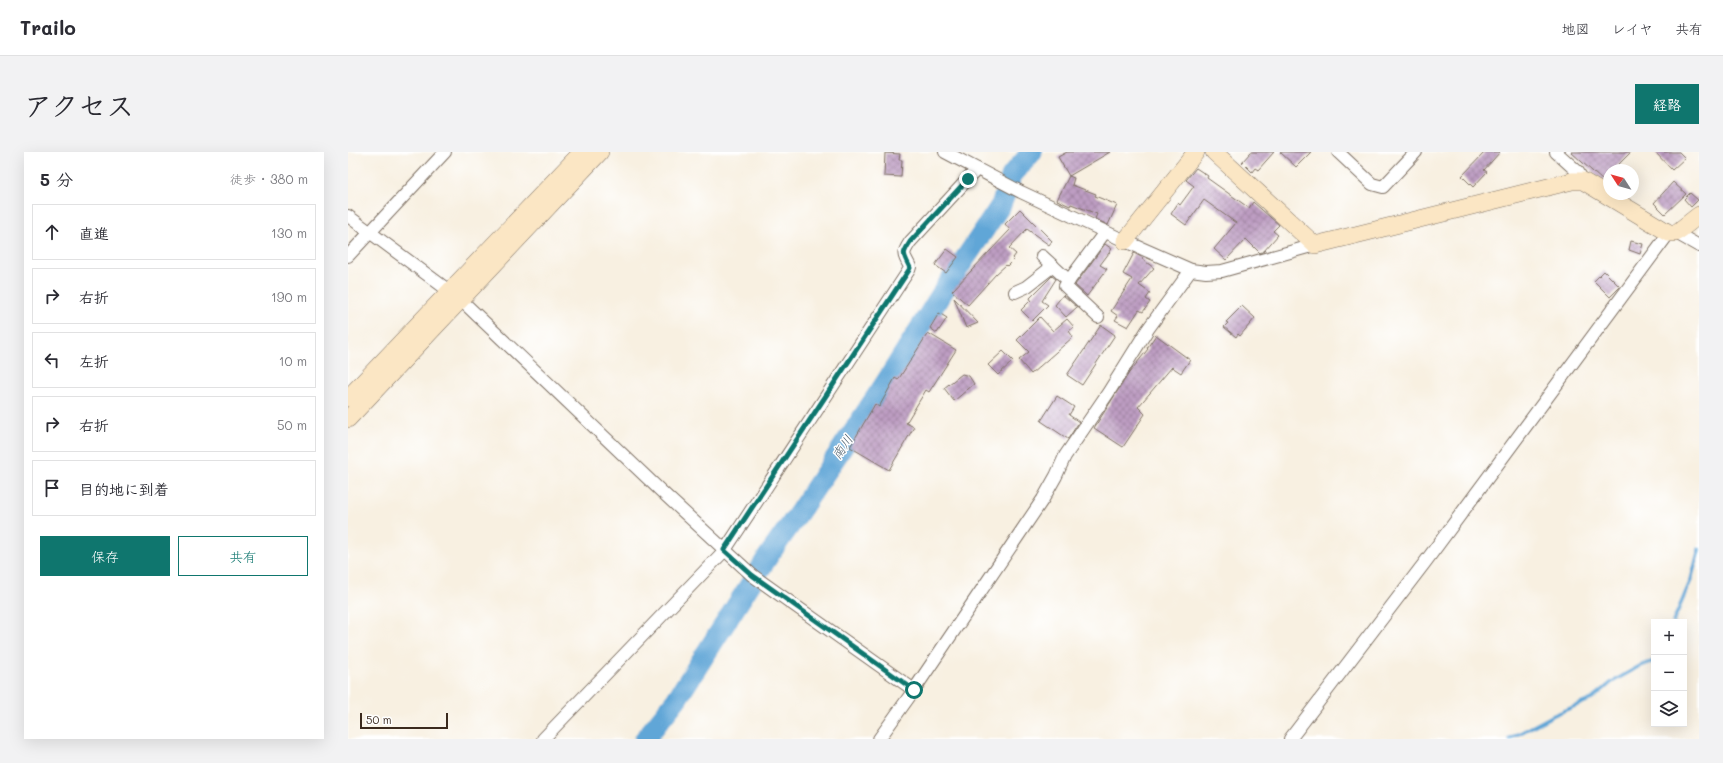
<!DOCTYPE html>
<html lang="ja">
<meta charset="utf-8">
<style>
:root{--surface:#fff;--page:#f2f2f3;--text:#2b2b33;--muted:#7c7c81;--line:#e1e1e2;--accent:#0f766e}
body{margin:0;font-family:Mali,"Klee One",sans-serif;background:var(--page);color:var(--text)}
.controls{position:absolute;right:12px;bottom:12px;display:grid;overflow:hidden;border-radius:0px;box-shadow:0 4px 16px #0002}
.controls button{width:36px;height:36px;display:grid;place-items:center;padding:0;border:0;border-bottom:1px solid var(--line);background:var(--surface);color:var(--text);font:20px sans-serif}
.compass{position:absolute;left:1255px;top:12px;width:36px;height:36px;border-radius:50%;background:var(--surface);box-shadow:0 4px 16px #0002;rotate:306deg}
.scale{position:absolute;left:12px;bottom:10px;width:88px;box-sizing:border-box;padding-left:4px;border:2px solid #3b2a1e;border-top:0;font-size:11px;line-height:14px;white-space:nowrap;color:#3b2a1e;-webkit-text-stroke:3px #fff;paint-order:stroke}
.stop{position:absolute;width:12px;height:12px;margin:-9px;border:3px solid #0f766e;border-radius:50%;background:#fff}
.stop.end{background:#0f766e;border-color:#fff;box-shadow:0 1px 4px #0008}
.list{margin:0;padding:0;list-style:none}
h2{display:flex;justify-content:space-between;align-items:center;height:52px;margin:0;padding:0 16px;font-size:17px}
h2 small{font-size:13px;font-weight:400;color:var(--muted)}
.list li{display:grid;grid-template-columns:26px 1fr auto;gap:12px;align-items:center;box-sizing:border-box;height:56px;margin:0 8px 8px;padding:0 8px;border:1px solid var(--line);border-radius:0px}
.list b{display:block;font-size:15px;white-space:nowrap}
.list em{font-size:13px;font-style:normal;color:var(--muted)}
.actions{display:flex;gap:8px;padding:12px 16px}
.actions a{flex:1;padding:9px 0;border:1px solid var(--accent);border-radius:0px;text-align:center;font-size:14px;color:var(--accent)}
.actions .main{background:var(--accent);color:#fff}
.icon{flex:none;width:22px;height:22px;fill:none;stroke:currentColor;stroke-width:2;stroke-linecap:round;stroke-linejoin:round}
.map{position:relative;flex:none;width:1351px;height:587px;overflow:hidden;border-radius:0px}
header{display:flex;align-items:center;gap:24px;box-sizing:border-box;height:56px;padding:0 20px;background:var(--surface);border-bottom:1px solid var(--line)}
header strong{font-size:19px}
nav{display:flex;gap:22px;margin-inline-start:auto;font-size:14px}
.intro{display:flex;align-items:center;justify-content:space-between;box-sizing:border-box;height:96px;padding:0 24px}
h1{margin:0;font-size:28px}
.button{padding:10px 18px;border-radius:0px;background:var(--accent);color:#fff;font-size:14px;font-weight:700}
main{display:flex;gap:24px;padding:0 24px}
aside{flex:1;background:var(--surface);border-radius:0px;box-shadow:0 4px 16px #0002}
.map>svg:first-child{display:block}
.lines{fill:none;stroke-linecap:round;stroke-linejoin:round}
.stream{stroke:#61a6d7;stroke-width:3.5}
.river{stroke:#61a6d7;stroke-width:21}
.building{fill:url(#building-cross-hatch)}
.street-casing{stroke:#7d6f62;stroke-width:14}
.secondary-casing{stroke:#7d6f62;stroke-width:18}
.street{stroke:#fff;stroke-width:12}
.secondary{stroke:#fbe6c4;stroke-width:17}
.route{stroke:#0f766e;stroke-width:5}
.labels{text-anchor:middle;stroke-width:3;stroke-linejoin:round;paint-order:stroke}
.water-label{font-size:13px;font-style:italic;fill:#4a5c68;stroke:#fff}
</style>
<header>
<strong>Trailo</strong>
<nav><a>地図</a><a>レイヤ</a><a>共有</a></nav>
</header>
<div class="intro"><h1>アクセス</h1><a class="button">経路</a></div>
<main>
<aside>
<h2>5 分<small>徒歩 · 380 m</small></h2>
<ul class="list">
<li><svg class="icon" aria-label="ahead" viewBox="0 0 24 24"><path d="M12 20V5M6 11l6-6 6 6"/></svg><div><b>直進</b></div><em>130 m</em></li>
<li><svg class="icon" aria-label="right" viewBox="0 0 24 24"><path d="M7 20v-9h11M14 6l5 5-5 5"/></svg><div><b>右折</b></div><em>190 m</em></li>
<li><svg class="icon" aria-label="left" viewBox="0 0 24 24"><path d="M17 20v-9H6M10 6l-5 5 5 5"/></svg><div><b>左折</b></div><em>10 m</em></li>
<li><svg class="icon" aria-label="right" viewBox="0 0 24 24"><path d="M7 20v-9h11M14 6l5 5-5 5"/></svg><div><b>右折</b></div><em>50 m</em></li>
<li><svg class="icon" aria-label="arrive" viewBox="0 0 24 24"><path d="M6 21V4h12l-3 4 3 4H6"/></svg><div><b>目的地に到着</b></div></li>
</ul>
<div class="actions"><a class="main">保存</a><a>共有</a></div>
</aside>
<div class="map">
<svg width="1351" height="587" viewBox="0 0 1351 587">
<defs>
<pattern id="building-cross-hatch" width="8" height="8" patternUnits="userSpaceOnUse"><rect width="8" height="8" fill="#bd9dc2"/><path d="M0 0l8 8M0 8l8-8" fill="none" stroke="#9b809d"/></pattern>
</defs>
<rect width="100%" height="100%" fill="#fff"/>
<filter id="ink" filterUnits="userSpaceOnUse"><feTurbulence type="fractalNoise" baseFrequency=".025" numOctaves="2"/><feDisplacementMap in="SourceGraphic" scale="8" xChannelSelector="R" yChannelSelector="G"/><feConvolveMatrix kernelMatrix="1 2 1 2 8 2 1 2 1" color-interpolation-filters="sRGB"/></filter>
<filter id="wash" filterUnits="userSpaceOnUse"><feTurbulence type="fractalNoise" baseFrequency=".012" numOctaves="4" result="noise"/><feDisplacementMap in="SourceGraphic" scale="16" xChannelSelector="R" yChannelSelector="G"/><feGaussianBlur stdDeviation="0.9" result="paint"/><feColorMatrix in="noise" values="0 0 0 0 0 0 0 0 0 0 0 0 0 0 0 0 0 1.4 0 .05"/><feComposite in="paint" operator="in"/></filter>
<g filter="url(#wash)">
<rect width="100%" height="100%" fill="#f8f0e1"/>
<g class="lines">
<!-- stream -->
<g class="stream">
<polyline points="1325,470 1343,428 1351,397"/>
<polyline points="1161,587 1206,563 1244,547 1264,530 1290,515 1306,509"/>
</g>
<!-- river -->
<polyline class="river" points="297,587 328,548 421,403 452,359 536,233 594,141 653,53 664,23 684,0"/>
</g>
<g id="blocks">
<!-- building -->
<g class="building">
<polygon points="719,0 762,0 721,24 710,5"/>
<polygon points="903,0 926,0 910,18 907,16 904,20 894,10"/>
<polygon points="932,0 963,0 948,15"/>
<polygon points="1137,0 1152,0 1136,18 1139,20 1125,35 1114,24"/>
<polygon points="1223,0 1283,0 1265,18 1261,18 1261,22 1255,29"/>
<polygon points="1307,0 1331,0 1337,6 1324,18"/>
<polygon points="537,1 552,2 551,8 554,8 553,25 536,24"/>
<polygon points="848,16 860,24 859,26 901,56 905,50 931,73 925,79 930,83 916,99 912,101 898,87 878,108 866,97 888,71 856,48 838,73 823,62 830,51 832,53 846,34 838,28"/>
<polygon points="721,24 726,26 724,33 748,42 747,44 769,53 760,73 747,67 749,62 723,52 722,54 709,48"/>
<polygon points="1325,30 1338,42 1317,62 1306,51"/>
<polygon points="1342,41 1350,48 1343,55 1336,47"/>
<polygon points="672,57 704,89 701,93 679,77 661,96 668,102 665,106 666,107 659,114 658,113 648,122 620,153 604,139 662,78 657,72"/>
<polygon points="1283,89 1295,92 1292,102 1281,98"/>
<polygon points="757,92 764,97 752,113 759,117 739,144 727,133"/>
<polygon points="599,97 610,105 598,121 587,113"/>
<polygon points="786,101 795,106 794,107 806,116 791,133 802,141 798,147 802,150 795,160 791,158 780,175 767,168 770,164 763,159 784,127 775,122"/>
<polygon points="1256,119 1272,135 1262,145 1246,129"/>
<polygon points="704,124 708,127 694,149 700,153 684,169 673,158 683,148 682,146"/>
<polygon points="715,143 729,155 718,165 707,153"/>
<polygon points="606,146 630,171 618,176"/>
<polygon points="894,154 907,166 892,184 890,182 888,185 876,175 880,171 878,170"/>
<polygon points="591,161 599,166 589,181 582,176"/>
<polygon points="692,165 705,179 719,167 726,175 721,179 725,185 683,222 671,208 681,200 669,188"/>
<polygon points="753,173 767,183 734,233 719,223"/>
<polygon points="580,181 608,198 581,240 578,238 558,271 566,275 541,318 502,295 527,252 531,255 547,226 550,228"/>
<polygon points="808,183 842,208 833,221 824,215 790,255 797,262 775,295 746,276 781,221 800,197 799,196"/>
<polygon points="655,199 665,209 650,223 640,213"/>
<polygon points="614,222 621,224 626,232 606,249 596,236"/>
<polygon points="709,244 726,255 721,263 731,270 720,287 693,269"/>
</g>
</g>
</g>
<g filter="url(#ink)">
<use href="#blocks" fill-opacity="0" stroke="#7d6f62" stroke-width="1"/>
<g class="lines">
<!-- street casing -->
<g class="street-casing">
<g id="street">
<polyline points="597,0 673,40 777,89 843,118 858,120 874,119 967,93"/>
<polyline points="990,0 1024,32 1035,35 1068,0"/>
<polyline points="1208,0 1230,20 1235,29"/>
<polyline points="0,64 112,147 313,339 404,423 566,538 531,587"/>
<polyline points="1328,81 1351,94"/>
<polyline points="0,104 97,0"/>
<polyline points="694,104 721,129"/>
<polyline points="667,140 678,135 705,114"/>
<polyline points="750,165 717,134 757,80"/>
<polyline points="566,538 695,347 708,324 717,304 760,241 800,177 843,118"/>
<path d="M195,587L377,398L561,118L562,115C556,102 553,104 562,90L629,17"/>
<polyline points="942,587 1078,409 1321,81"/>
</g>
</g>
<!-- secondary casing -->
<g class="secondary-casing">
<g id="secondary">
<polyline points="866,0 967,93 1224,29 1235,29 1321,81 1328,81 1351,63"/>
<polyline points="777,89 848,0"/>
<polyline points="0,246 234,0"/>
<polyline points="0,267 252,0"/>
</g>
</g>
<!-- street -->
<use href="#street" class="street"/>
<!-- secondary -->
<use href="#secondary" class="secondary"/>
</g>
</g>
<g class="lines" filter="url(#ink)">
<!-- route -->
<path class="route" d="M566,538L404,423L376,398L561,118L562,116C556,102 553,104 562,90L620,27"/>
</g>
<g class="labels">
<!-- water labels -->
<g class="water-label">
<text transform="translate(494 295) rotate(-56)" y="5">南川</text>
</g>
</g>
</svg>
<div class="controls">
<button>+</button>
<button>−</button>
<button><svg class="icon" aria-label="layers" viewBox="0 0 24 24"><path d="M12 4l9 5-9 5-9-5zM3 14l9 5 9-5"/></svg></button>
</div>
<svg class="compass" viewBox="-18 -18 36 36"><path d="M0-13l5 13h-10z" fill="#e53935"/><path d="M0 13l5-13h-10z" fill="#7c7c81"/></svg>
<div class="scale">50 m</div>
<div class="stop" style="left:566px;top:538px"></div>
<div class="stop end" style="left:620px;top:27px"></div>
</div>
</main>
